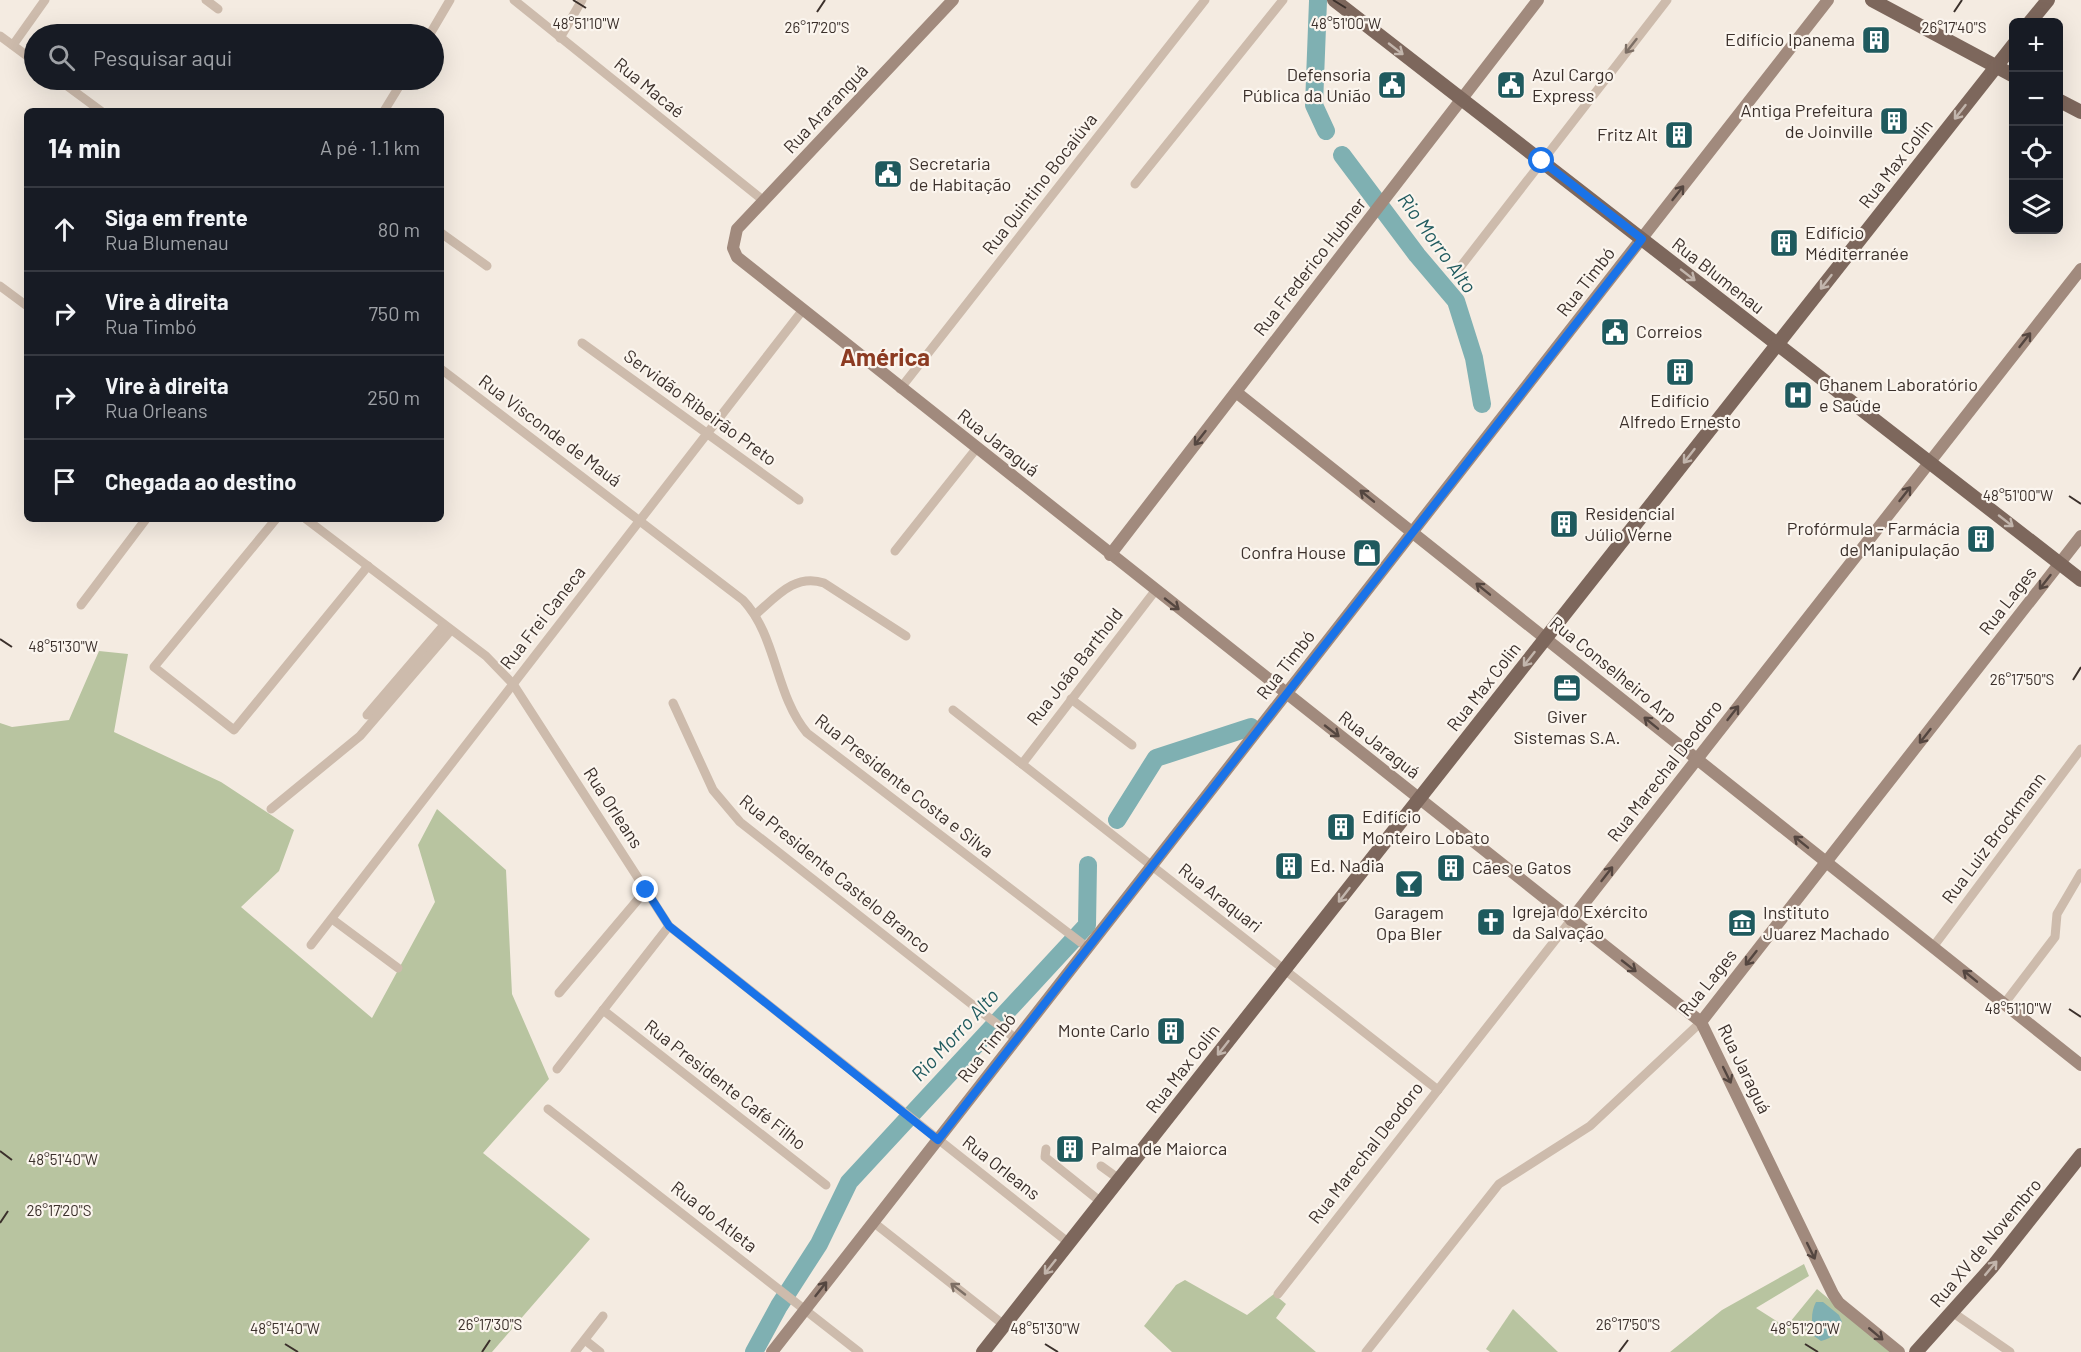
<!DOCTYPE html>
<html lang="pt">
<meta charset="utf-8">
<style>
:root{--surface:#171b24;--page:#20242c;--text:#f1f3f6;--muted:#9ea1a6;--line:#363941}
body{margin:0;font-family:Barlow,sans-serif;background:var(--page);color:var(--text)}
.controls{position:absolute;right:18px;top:18px;display:grid;overflow:hidden;border-radius:9px;box-shadow:0 6px 24px #0002}
.controls button{width:54px;height:54px;display:grid;place-items:center;padding:0;border:0;border-bottom:2px solid var(--line);background:var(--surface);color:var(--text);font:30px sans-serif}
.stop{position:absolute;width:18px;height:18px;margin:-14px;border:4px solid #1a73e8;border-radius:50%;background:#fff}
.stop.end{background:#1a73e8;border-color:#fff;box-shadow:0 2px 6px #0008}
.list{margin:0;padding:0;list-style:none}
h2{display:flex;justify-content:space-between;align-items:center;height:78px;margin:0;padding:0 24px;font-size:26px}
h2 small{font-size:20px;font-weight:400;color:var(--muted)}
.list li{display:grid;grid-template-columns:39px 1fr auto;gap:18px;align-items:center;box-sizing:border-box;height:84px;padding:0 24px;border-top:2px solid var(--line)}
.list b{display:block;font-size:22px;white-space:nowrap}
.list p{margin:0;font-size:20px;white-space:nowrap;color:var(--muted)}
.list em{font-size:20px;font-style:normal;color:var(--muted)}
.icon{flex:none;width:33px;height:33px;fill:none;stroke:currentColor;stroke-width:2;stroke-linecap:round;stroke-linejoin:round}
.map{position:relative;flex:none;width:2081px;height:1352px;overflow:hidden}
.search{position:absolute;background:var(--surface);box-shadow:0 6px 24px #0002;left:24px;top:24px;width:420px;height:66px;display:flex;align-items:center;gap:15px;box-sizing:border-box;padding:0 21px;border-radius:33px;color:var(--muted);font-size:22px}
.panel{position:absolute;background:var(--surface);box-shadow:0 6px 24px #0002;left:24px;top:108px;width:420px;height:414px;border-radius:9px}
.map>svg:first-child{display:block}
.green{fill:#b8c4a0}
.water{fill:#7fb0b2}
.lines{fill:none;stroke-linecap:round;stroke-linejoin:round}
.river{stroke:#7fb0b2;stroke-width:18}
.street{stroke:#cdbbac;stroke-width:9}
.secondary{stroke:#a18a7d;stroke-width:12}
.primary{stroke:#7d675c;stroke-width:14}
.oneway{stroke:#7d6f65}
.oneway2{stroke:#c2b5ac}
.oneway3{stroke:#544640}
.route{stroke:#1a73e8;stroke-width:8}
.ticks{fill:none;stroke:#3b302b;stroke-width:2}
.labels{text-anchor:middle;stroke-width:4.5;stroke-linejoin:round;paint-order:stroke}
.poi-label{font-size:18px;fill:#3b302b;stroke:#fbf5ee;text-anchor:start}
.street-label{font-size:18px;fill:#3b302b;stroke:#fbf5ee}
.water-label{font-size:20px;font-style:italic;fill:#1f5a5e;stroke:#fbf5ee}
.district-label{font-size:24px;font-weight:bold;fill:#8c3b22;stroke:#fbf5ee}
.ticks-label{font-size:15px;text-anchor:middle;fill:#3b302b;stroke:#fbf5ee;stroke-width:4.5;stroke-linejoin:round;paint-order:stroke}
</style>
<div class="map">
<svg width="2081" height="1352" viewBox="0 0 2081 1352">
<rect width="100%" height="100%" fill="#f4ebe1"/>
<!-- green -->
<g class="green">
<polygon points="99,651 128,654 114,732 221,782 294,830 279,871 241,907 372,1018 435,902 418,845 437,809 506,870 512,994 549,1079 483,1153 590,1239 492,1352 0,1352 0,723 12,727 69,720"/>
<polygon points="1804,1264 1809,1276 1756,1308 1786,1327 1817,1289 1892,1352 1670,1352 1722,1310"/>
<polygon points="1185,1280 1247,1315 1274,1294 1286,1304 1276,1318 1316,1352 1172,1352 1144,1326 1176,1285"/>
<polygon points="1513,1309 1558,1352 1490,1352 1486,1349"/>
</g>
<!-- water -->
<path class="water" d="M1816,1302H1823L1839,1315L1842,1322C1837,1333 1833,1338 1821,1341L1814,1336C1812,1323 1810,1314 1816,1302Z"/>
<g class="lines">
<!-- river -->
<g class="river">
<polyline points="1318,1 1314,105 1326,131"/>
<polyline points="1342,155 1417,255 1456,301 1474,358 1482,404"/>
<polyline points="1117,820 1156,758 1251,727"/>
<polyline points="754,1352 779,1306 819,1244 849,1182 1087,925 1088,865"/>
</g>
<!-- street -->
<g class="street">
<polyline points="206,0 218,9"/>
<polyline points="514,0 764,201"/>
<polyline points="430,34 450,0"/>
<polyline points="0,36 34,61"/>
<polyline points="560,38 582,0"/>
<polyline points="13,45 45,0"/>
<polyline points="59,80 101,111"/>
<polyline points="384,111 403,80"/>
<polyline points="1135,184 1283,0"/>
<polyline points="441,233 487,266"/>
<polyline points="1458,270 1667,0"/>
<polyline points="0,286 27,306"/>
<polyline points="582,343 799,500"/>
<path d="M441,369L743,600C777,636 775,695 807,733L1088,948"/>
<polyline points="900,389 1205,0"/>
<polyline points="276,519 154,667 234,730 368,566"/>
<polyline points="306,519 486,656 513,684 669,926 1069,1243"/>
<polyline points="895,551 976,449"/>
<polyline points="81,605 146,519"/>
<path d="M755,615C776,597 795,573 824,583L906,636"/>
<polyline points="1071,699 1132,745"/>
<polyline points="673,703 713,790 740,822 1016,1039"/>
<polyline points="953,710 1438,1090"/>
<polyline points="367,715 444,625"/>
<polyline points="1022,764 1155,591"/>
<polyline points="271,809 360,736 451,630"/>
<polyline points="332,919 398,968"/>
<polyline points="311,945 802,311"/>
<polyline points="1933,947 2081,749"/>
<polyline points="559,993 646,890"/>
<polyline points="2004,1004 2055,937 2057,914 2081,873"/>
<polyline points="603,1010 826,1185"/>
<polyline points="557,1069 669,926"/>
<polyline points="548,1109 859,1352"/>
<polyline points="1046,1149 1045,1157 1101,1202"/>
<polyline points="1101,1166 1119,1179"/>
<polyline points="873,1222 1004,1325"/>
<polyline points="1278,1294 1571,920"/>
<polyline points="1952,1312 2010,1352"/>
<polyline points="585,1340 600,1352"/>
<polyline points="575,1352 603,1316"/>
<polyline points="1366,1352 1499,1184 1590,1126 1701,1022"/>
</g>
<!-- secondary -->
<g class="secondary">
<polyline points="953,0 737,229 733,248 737,257 1701,1022 1833,1294 1839,1303 1899,1352"/>
<polyline points="1236,392 2081,1065"/>
<polyline points="1110,555 1538,0"/>
<polyline points="1571,920 2081,269"/>
<polyline points="1701,1022 2081,536"/>
<polyline points="772,1352 1828,0"/>
</g>
<!-- primary -->
<g class="primary">
<polyline points="1334,0 2081,580"/>
<polyline points="1872,0 2014,76"/>
<polyline points="2030,22 2048,0"/>
<polyline points="2058,100 2081,112"/>
<polyline points="983,1352 2014,44"/>
<polyline points="1916,1352 1993,1266 2081,1155"/>
</g>
</g>
<!-- one-way arrows -->
<defs><path id="oneway-shaft" d="M-6 0H5M1.5-3L5.5 0L1.5 3" fill="none" stroke-width="1.6" stroke-linecap="round" stroke-linejoin="round" transform="scale(1.5)"/></defs>
<g class="oneway">
<use href="#oneway-shaft" transform="translate(1631 46) rotate(128)"/>
<use href="#oneway-shaft" transform="translate(958 1289) rotate(-142)"/>
</g>
<g class="oneway2">
<use href="#oneway-shaft" transform="translate(1396 49) rotate(38)"/>
<use href="#oneway-shaft" transform="translate(1960 112) rotate(128)"/>
<use href="#oneway-shaft" transform="translate(1688 275) rotate(38)"/>
<use href="#oneway-shaft" transform="translate(1826 282) rotate(128)"/>
<use href="#oneway-shaft" transform="translate(1689 456) rotate(128)"/>
<use href="#oneway-shaft" transform="translate(2006 521) rotate(38)"/>
<use href="#oneway-shaft" transform="translate(1529 659) rotate(128)"/>
<use href="#oneway-shaft" transform="translate(1344 895) rotate(128)"/>
<use href="#oneway-shaft" transform="translate(1223 1048) rotate(128)"/>
<use href="#oneway-shaft" transform="translate(1050 1267) rotate(128)"/>
<use href="#oneway-shaft" transform="translate(1991 1268) rotate(-50)"/>
</g>
<g class="oneway3">
<use href="#oneway-shaft" transform="translate(1678 193) rotate(-52)"/>
<use href="#oneway-shaft" transform="translate(2025 340) rotate(-52)"/>
<use href="#oneway-shaft" transform="translate(1200 438) rotate(128)"/>
<use href="#oneway-shaft" transform="translate(1905 494) rotate(-52)"/>
<use href="#oneway-shaft" transform="translate(1367 496) rotate(-141)"/>
<use href="#oneway-shaft" transform="translate(2045 582) rotate(128)"/>
<use href="#oneway-shaft" transform="translate(1483 589) rotate(-141)"/>
<use href="#oneway-shaft" transform="translate(1172 604) rotate(38)"/>
<use href="#oneway-shaft" transform="translate(1733 713) rotate(-52)"/>
<use href="#oneway-shaft" transform="translate(1651 723) rotate(-141)"/>
<use href="#oneway-shaft" transform="translate(1332 731) rotate(38)"/>
<use href="#oneway-shaft" transform="translate(1925 736) rotate(128)"/>
<use href="#oneway-shaft" transform="translate(1801 842) rotate(-141)"/>
<use href="#oneway-shaft" transform="translate(1607 874) rotate(-52)"/>
<use href="#oneway-shaft" transform="translate(1751 958) rotate(128)"/>
<use href="#oneway-shaft" transform="translate(1629 966) rotate(38)"/>
<use href="#oneway-shaft" transform="translate(1970 976) rotate(-141)"/>
<use href="#oneway-shaft" transform="translate(1727 1075) rotate(64)"/>
<use href="#oneway-shaft" transform="translate(1811 1251) rotate(64)"/>
<use href="#oneway-shaft" transform="translate(821 1289) rotate(-52)"/>
<use href="#oneway-shaft" transform="translate(1876 1334) rotate(40)"/>
</g>
<g class="lines">
<!-- route -->
<polyline class="route" points="646,890 669,926 938,1140 1642,239 1542,161"/>
</g>
<!-- ticks -->
<path class="ticks" d="M573,0L586,8M1333,0L1346,8M817,12L825,0M1954,12L1962,0M2069,496L2081,504M0,639L12,647M2073,680L2081,667M2069,1009L2081,1017M0,1151L12,1160M0,1223L8,1211M285,1344L298,1352M1045,1344L1058,1352M1805,1344L1818,1352M482,1352L490,1340M1619,1352L1628,1340"/>
<!-- icons -->
<defs>
<g id="building-square" transform="scale(1.5)"><rect x="-9" y="-9" width="18" height="18" rx="4" fill="#1f5a5e" stroke="#fbf5ee"/><path d="M-4-6H4V6H1V3H-1V6H-4ZM-2.5-4.3h1.7v1.8h-1.7ZM.8-4.3h1.7v1.8H.8ZM-2.5-1h1.7V.8h-1.7ZM.8-1h1.7V.8H.8Z" fill="#fff"/></g>
<g id="civic-square" transform="scale(1.5)"><rect x="-9" y="-9" width="18" height="18" rx="4" fill="#1f5a5e" stroke="#fbf5ee"/><path d="M-.6-6.5H3V-4.5H.6V-3L4-1V1h2V6H-6V1h2V-1L-.6-3ZM-1.2 2.5V6h2.4V2.5Z" fill="#fff"/></g>
<g id="hospital-square" transform="scale(1.5)"><rect x="-9" y="-9" width="18" height="18" rx="4" fill="#1f5a5e" stroke="#fbf5ee"/><path d="M-5-5h3v3.5h4V-5h3V5h-3V1.5h-4V5h-3Z" fill="#fff"/></g>
<g id="shop-square" transform="scale(1.5)"><rect x="-9" y="-9" width="18" height="18" rx="4" fill="#1f5a5e" stroke="#fbf5ee"/><path d="M-5-2.5h2.3a2.7 3.5 0 0 1 5.4 0H5L5.5 6h-11ZM-1.5-2.5h3a1.5 2.3 0 0 0-3 0Z" fill="#fff"/></g>
<g id="office-square" transform="scale(1.5)"><rect x="-9" y="-9" width="18" height="18" rx="4" fill="#1f5a5e" stroke="#fbf5ee"/><path d="M-6-3h4V-5.5h4V-3h4V5H-6ZM-1-4.5V-3h2v-1.5ZM-6 0V1H6V0Z" fill="#fff"/></g>
<g id="bar-square" transform="scale(1.5)"><rect x="-9" y="-9" width="18" height="18" rx="4" fill="#1f5a5e" stroke="#fbf5ee"/><path d="M-6-5H6L.8 .8V4.5H3.5V6h-7V4.5H-.8V.8Z" fill="#fff"/></g>
<g id="church-square" transform="scale(1.5)"><rect x="-9" y="-9" width="18" height="18" rx="4" fill="#1f5a5e" stroke="#fbf5ee"/><path d="M-1.2-6h2.4v3.5h3.3v2.4h-3.3V6h-2.4V-.1h-3.3v-2.4h3.3Z" fill="#fff"/></g>
<g id="museum-square" transform="scale(1.5)"><rect x="-9" y="-9" width="18" height="18" rx="4" fill="#1f5a5e" stroke="#fbf5ee"/><path d="M0-6L6-3V-2H-6V-3ZM-5-1h2V3h-2ZM-1-1h2V3h-2ZM3-1h2V3H3ZM-6 4H6V6H-6Z" fill="#fff"/></g>
</defs>
<g fill-rule="evenodd">
<use href="#building-square" x="1876" y="40"/>
<use href="#civic-square" x="1392" y="85"/>
<use href="#civic-square" x="1511" y="85"/>
<use href="#building-square" x="1894" y="121"/>
<use href="#building-square" x="1679" y="135"/>
<use href="#civic-square" x="888" y="174"/>
<use href="#building-square" x="1784" y="243"/>
<use href="#civic-square" x="1615" y="332"/>
<use href="#building-square" x="1680" y="372"/>
<use href="#hospital-square" x="1798" y="395"/>
<use href="#building-square" x="1564" y="524"/>
<use href="#building-square" x="1981" y="539"/>
<use href="#shop-square" x="1367" y="553"/>
<use href="#office-square" x="1567" y="688"/>
<use href="#building-square" x="1341" y="827"/>
<use href="#building-square" x="1289" y="866"/>
<use href="#building-square" x="1451" y="868"/>
<use href="#bar-square" x="1409" y="884"/>
<use href="#church-square" x="1491" y="922"/>
<use href="#museum-square" x="1742" y="923"/>
<use href="#building-square" x="1171" y="1031"/>
<use href="#building-square" x="1070" y="1149"/>
</g>
<g class="labels">
<!-- poi labels -->
<g class="poi-label">
<text x="1855" y="46" text-anchor="end">Edifício Ipanema</text>
<text x="1371" y="81" text-anchor="end">Defensoria<tspan x="1371" dy="21">Pública da União</tspan></text>
<text x="1532" y="81">Azul Cargo<tspan x="1532" dy="21">Express</tspan></text>
<text x="1873" y="117" text-anchor="end">Antiga Prefeitura<tspan x="1873" dy="21">de Joinville</tspan></text>
<text x="1658" y="141" text-anchor="end">Fritz Alt</text>
<text x="909" y="170">Secretaria<tspan x="909" dy="21">de Habitação</tspan></text>
<text x="1805" y="239">Edifício<tspan x="1805" dy="21">Méditerranée</tspan></text>
<text x="1636" y="338">Correios</text>
<text x="1819" y="391">Ghanem Laboratório<tspan x="1819" dy="21">e Saúde</tspan></text>
<text x="1680" y="407" text-anchor="middle">Edifício<tspan x="1680" dy="21">Alfredo Ernesto</tspan></text>
<text x="1585" y="520">Residencial<tspan x="1585" dy="21">Júlio Verne</tspan></text>
<text x="1960" y="535" text-anchor="end">Profórmula - Farmácia<tspan x="1960" dy="21">de Manipulação</tspan></text>
<text x="1346" y="559" text-anchor="end">Confra House</text>
<text x="1567" y="723" text-anchor="middle">Giver<tspan x="1567" dy="21">Sistemas S.A.</tspan></text>
<text x="1362" y="823">Edifício<tspan x="1362" dy="21">Monteiro Lobato</tspan></text>
<text x="1310" y="872">Ed. Nadia</text>
<text x="1472" y="874">Cães e Gatos</text>
<text x="1512" y="918">Igreja do Exército<tspan x="1512" dy="21">da Salvação</tspan></text>
<text x="1409" y="919" text-anchor="middle">Garagem<tspan x="1409" dy="21">Opa BIer</tspan></text>
<text x="1763" y="919">Instituto<tspan x="1763" dy="21">Juarez Machado</tspan></text>
<text x="1150" y="1037" text-anchor="end">Monte Carlo</text>
<text x="1091" y="1155">Palma de Maiorca</text>
</g>
<!-- street labels -->
<g class="street-label">
<text transform="translate(649 88) rotate(39)" y="6">Rua Macaé</text>
<text transform="translate(826 109) rotate(-47)" y="6">Rua Araranguá</text>
<text transform="translate(1896 164) rotate(-52)" y="6">Rua Max Colin</text>
<text transform="translate(1040 184) rotate(-52)" y="6">Rua Quintino Bocaiúva</text>
<text transform="translate(1310 267) rotate(-52)" y="6">Rua Frederico Hubner</text>
<text transform="translate(1718 276) rotate(38)" y="6">Rua Blumenau</text>
<text transform="translate(1586 282) rotate(-52)" y="6">Rua Timbó</text>
<text transform="translate(700 408) rotate(36)" y="6">Servidão Ribeirão Preto</text>
<text transform="translate(550 431) rotate(37)" y="6">Rua Visconde de Mauá</text>
<text transform="translate(998 443) rotate(38)" y="6">Rua Jaraguá</text>
<text transform="translate(2008 601) rotate(-52)" y="6">Rua Lages</text>
<text transform="translate(543 618) rotate(-52)" y="6">Rua Frei Caneca</text>
<text transform="translate(1286 665) rotate(-52)" y="6">Rua Timbó</text>
<text transform="translate(1075 667) rotate(-52)" y="6">Rua João Barthold</text>
<text transform="translate(1613 670) rotate(39)" y="6">Rua Conselheiro Arp</text>
<text transform="translate(1484 687) rotate(-52)" y="6">Rua Max Colin</text>
<text transform="translate(1379 745) rotate(38)" y="6">Rua Jaraguá</text>
<text transform="translate(1665 771) rotate(-52)" y="6">Rua Marechal Deodoro</text>
<text transform="translate(904 786) rotate(38)" y="6">Rua Presidente Costa e Silva</text>
<text transform="translate(613 808) rotate(57)" y="6">Rua Orleans</text>
<text transform="translate(1994 838) rotate(-53)" y="6">Rua Luiz Brockmann</text>
<text transform="translate(835 874) rotate(39)" y="6">Rua Presidente Castelo Branco</text>
<text transform="translate(1220 898) rotate(38)" y="6">Rua Araquari</text>
<text transform="translate(1708 983) rotate(-51)" y="6">Rua Lages</text>
<text transform="translate(987 1048) rotate(-52)" y="6">Rua Timbó</text>
<text transform="translate(1183 1069) rotate(-52)" y="6">Rua Max Colin</text>
<text transform="translate(1744 1069) rotate(64)" y="6">Rua Jaraguá</text>
<text transform="translate(725 1085) rotate(38)" y="6">Rua Presidente Café Filho</text>
<text transform="translate(1366 1153) rotate(-52)" y="6">Rua Marechal Deodoro</text>
<text transform="translate(1001 1168) rotate(38)" y="6">Rua Orleans</text>
<text transform="translate(714 1217) rotate(38)" y="6">Rua do Atleta</text>
<text transform="translate(1986 1243) rotate(-50)" y="6">Rua XV de Novembro</text>
</g>
<!-- water labels -->
<g class="water-label">
<text transform="translate(1437 243) rotate(54)" y="7">Rio Morro Alto</text>
<text transform="translate(955 1035) rotate(-47)" y="7">Rio Morro Alto</text>
</g>
<!-- district labels -->
<g class="district-label">
<text x="885" y="366">América</text>
</g>
</g>
<g class="ticks-label">
<text x="586" y="29">48°51'10"W</text>
<text x="1346" y="29">48°51'00"W</text>
<text x="817" y="33">26°17'20"S</text>
<text x="1954" y="33">26°17'40"S</text>
<text x="2018" y="501">48°51'00"W</text>
<text x="63" y="652">48°51'30"W</text>
<text x="2022" y="685">26°17'50"S</text>
<text x="2018" y="1014">48°51'10"W</text>
<text x="63" y="1165">48°51'40"W</text>
<text x="59" y="1216">26°17'20"S</text>
<text x="490" y="1330">26°17'30"S</text>
<text x="1628" y="1330">26°17'50"S</text>
<text x="285" y="1334">48°51'40"W</text>
<text x="1045" y="1334">48°51'30"W</text>
<text x="1805" y="1334">48°51'20"W</text>
</g>
</svg>
<div class="controls">
<button>+</button>
<button>−</button>
<button><svg class="icon" aria-label="locate" viewBox="0 0 24 24"><circle cx="12" cy="12" r="6"/><path d="M12 2v4M12 18v4M2 12h4M18 12h4"/></svg></button>
<button><svg class="icon" aria-label="layers" viewBox="0 0 24 24"><path d="M12 4l9 5-9 5-9-5zM3 14l9 5 9-5"/></svg></button>
</div>
<div class="stop" style="left:1542px;top:161px"></div>
<div class="stop end" style="left:646px;top:890px"></div>
<div class="search"><svg class="icon" aria-label="search" viewBox="0 0 24 24"><circle cx="10" cy="10" r="6"/><path d="M15 15l6 6"/></svg>Pesquisar aqui</div>
<section class="panel">
<h2>14 min<small>A pé · 1.1 km</small></h2>
<ul class="list">
<li><svg class="icon" aria-label="ahead" viewBox="0 0 24 24"><path d="M12 20V5M6 11l6-6 6 6"/></svg><div><b>Siga em frente</b><p>Rua Blumenau</p></div><em>80 m</em></li>
<li><svg class="icon" aria-label="right" viewBox="0 0 24 24"><path d="M7 20v-9h11M14 6l5 5-5 5"/></svg><div><b>Vire à direita</b><p>Rua Timbó</p></div><em>750 m</em></li>
<li><svg class="icon" aria-label="right" viewBox="0 0 24 24"><path d="M7 20v-9h11M14 6l5 5-5 5"/></svg><div><b>Vire à direita</b><p>Rua Orleans</p></div><em>250 m</em></li>
<li><svg class="icon" aria-label="arrive" viewBox="0 0 24 24"><path d="M6 21V4h12l-3 4 3 4H6"/></svg><div><b>Chegada ao destino</b></div></li>
</ul>
</section>
</div>
